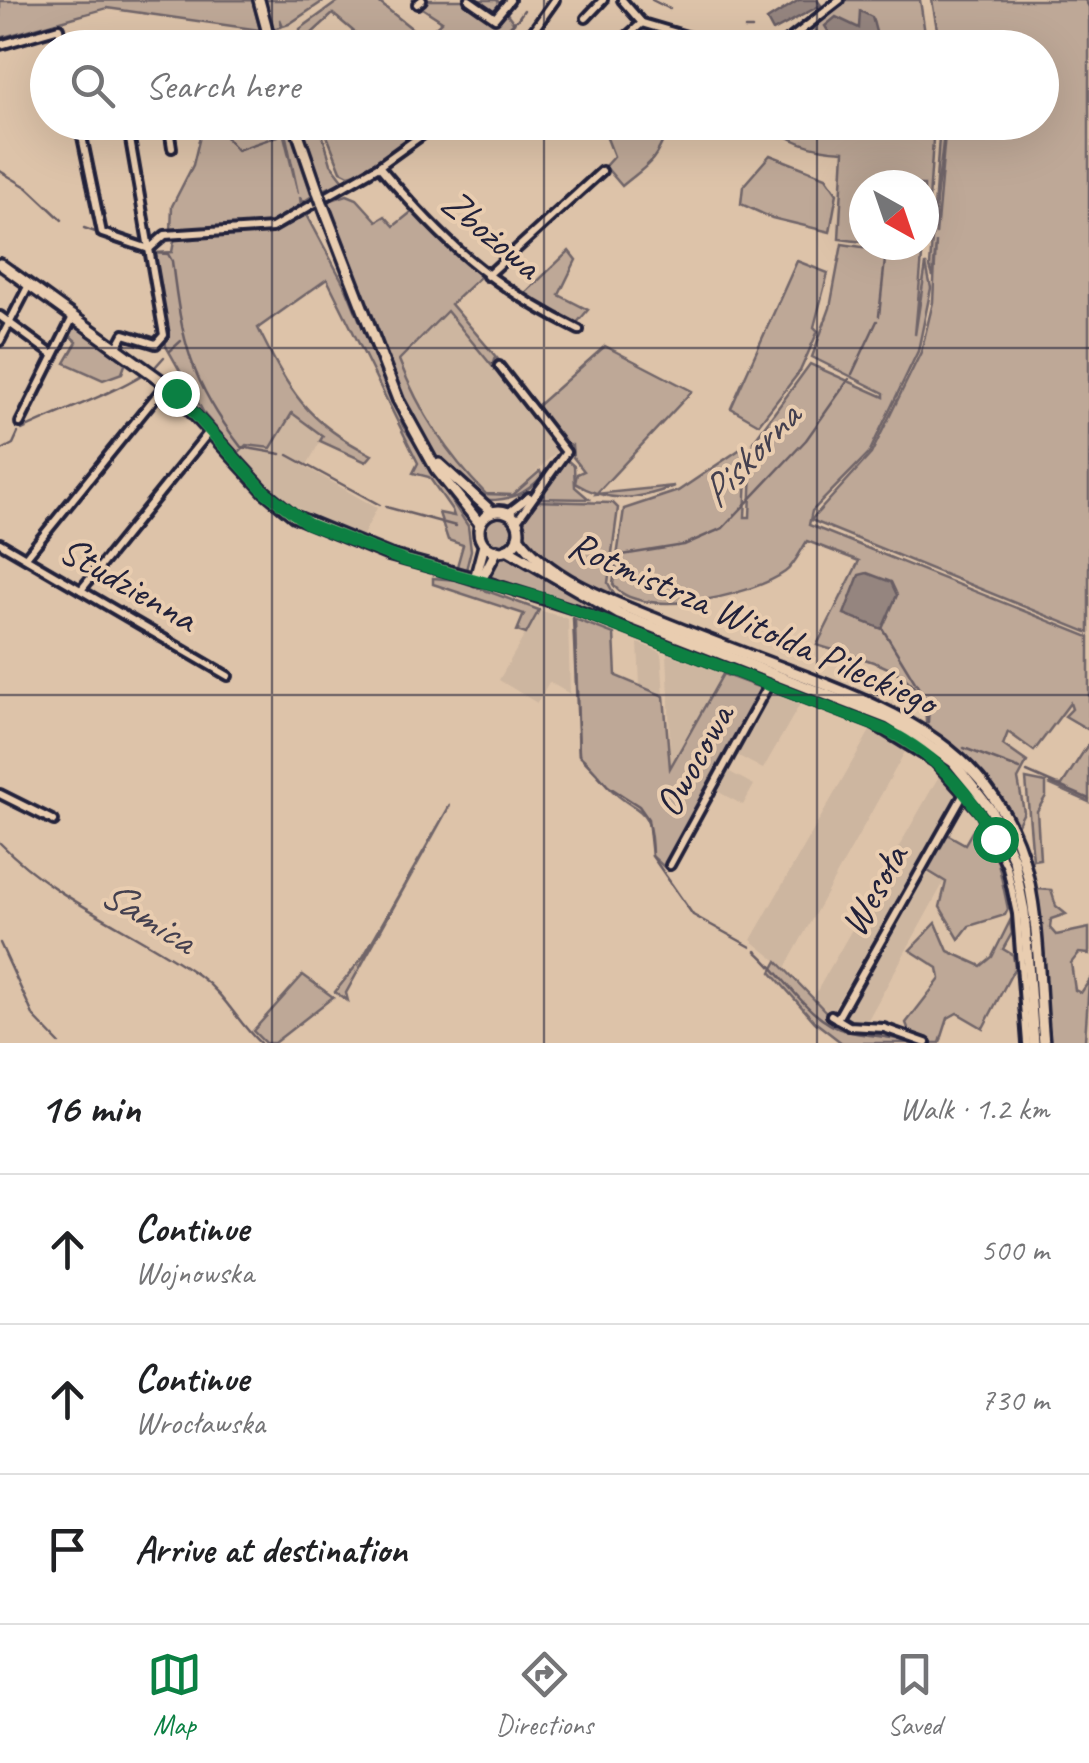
<!DOCTYPE html>
<meta charset="utf-8">
<style>
:root{--surface:#fff;--page:#f6f6f6;--text:#202124;--muted:#757577;--line:#e0e0e0;--accent:#0b8043}
body{margin:0;font-family:Caveat,sans-serif;background:var(--page);color:var(--text)}
.compass{position:absolute;left:849px;top:170px;width:90px;height:90px;border-radius:50%;background:var(--surface);box-shadow:0 10px 40px #0002;rotate:140deg}
.stop{position:absolute;width:30px;height:30px;margin:-22px;border:8px solid #0b8043;border-radius:50%;background:#fff}
.stop.end{background:#0b8043;border-color:#fff;box-shadow:0 2px 10px #0008}
.list{margin:0;padding:0;list-style:none}
h2{display:flex;justify-content:space-between;align-items:center;height:130px;margin:0;padding:0 40px;font-size:42px}
h2 small{font-size:32px;font-weight:400;color:var(--muted)}
.list li{display:grid;grid-template-columns:65px 1fr auto;gap:30px;align-items:center;box-sizing:border-box;height:150px;padding:0 40px;border-top:2px solid var(--line)}
.list b{display:block;font-size:38px;white-space:nowrap}
.list p{margin:0;font-size:32px;white-space:nowrap;color:var(--muted)}
.list em{font-size:32px;font-style:normal;color:var(--muted)}
.icon{flex:none;width:55px;height:55px;fill:none;stroke:currentColor;stroke-width:2;stroke-linecap:round;stroke-linejoin:round}
.map{position:relative;flex:none;width:1089px;height:1043px;overflow:hidden}
.search{position:absolute;background:var(--surface);box-shadow:0 10px 40px #0002;left:30px;right:30px;top:30px;height:110px;display:flex;align-items:center;gap:25px;box-sizing:border-box;padding:0 35px;border-radius:55px;color:var(--muted);font-size:38px}
.sheet{height:580px;background:var(--surface)}
nav{display:flex;justify-content:space-around;align-items:center;box-sizing:border-box;height:140px;border-top:2px solid var(--line);background:var(--surface);font-size:28px;color:var(--muted)}
nav a{display:grid;justify-items:center;gap:5px}
nav .on{color:var(--accent)}
.map>svg:first-child{display:block}
.built{fill:#cdb6a0}
.green{fill:#bea897;stroke:#706569;stroke-width:2.5}
.water{fill:#95857f;stroke:#675d64;stroke-width:2.5}
.lines{fill:none;stroke-linecap:round;stroke-linejoin:round}
.stream{stroke:#675d64;stroke-width:2.5}
.minor-casing{stroke:#22223b;stroke-width:14}
.major-casing{stroke:#22223b;stroke-width:16}
.minor{stroke:#e9cdb0;stroke-width:6}
.major{stroke:#e9cdb0;stroke-width:9}
.major-bridge-casing{stroke:#22223b;stroke-width:16;stroke-linecap:butt}
.major-bridge{stroke:#e9cdb0;stroke-width:9}
.route{stroke:#0b8043;stroke-width:12}
.grid{fill:none;stroke:#22223b;stroke-width:2.5;stroke-opacity:0.55}
.labels{text-anchor:middle;stroke-width:8;stroke-linejoin:round;paint-order:stroke}
.street-label{font-size:40px;fill:#22223b;stroke:#e9cdb0}
.water-label{font-size:42px;font-style:italic;fill:#44404f;stroke:#e9cdb0}
</style>
<div class="map">
<svg width="1089" height="1043" viewBox="0 0 1089 1043">
<rect width="100%" height="100%" fill="#ddc3a9"/>
<filter id="ink" filterUnits="userSpaceOnUse"><feTurbulence type="fractalNoise" baseFrequency=".01" numOctaves="2"/><feDisplacementMap in="SourceGraphic" scale="20" xChannelSelector="R" yChannelSelector="G"/><feConvolveMatrix kernelMatrix="1 2 1 2 8 2 1 2 1" color-interpolation-filters="sRGB"/></filter>
<g filter="url(#ink)">
<!-- built -->
<g class="built">
<polygon points="447,310 559,449 513,495 486,494 456,464 430,428 399,359"/>
<polygon points="292,413 323,436 306,467 377,508 360,541 286,501 238,453 246,445 271,448"/>
<polygon points="539,610 568,619 570,694 549,682 537,703 499,680"/>
<polygon points="638,643 661,652 664,696 640,685"/>
<polygon points="667,653 723,674 670,770 669,697"/>
<polygon points="769,692 800,704 763,769 735,754"/>
<polygon points="871,729 907,748 785,968 751,940"/>
<polygon points="726,770 754,785 743,805 715,790"/>
<polygon points="939,776 957,794 831,1013 813,998"/>
<polygon points="923,871 944,882 865,1025 842,1020"/>
</g>
<!-- green -->
<g class="green">
<polygon points="252,0 260,30 107,8 0,38 0,1"/>
<polygon points="263,0 325,0 289,24 283,26 280,19 281,27 271,29"/>
<polygon points="340,0 376,0 424,38 442,21 419,6 425,0 497,0 514,23 491,47 372,47 333,14 309,36 301,36 303,47 300,47 300,29"/>
<polygon points="844,0 920,0 927,47 819,47 815,27"/>
<path d="M932,0H1089V633L811,520L871,454L921,352L933,302L936,242L933,277L930,267L940,123H944C944,160 932,198 936,235L946,123L1042,122V48L940,47Z"/>
<polygon points="394,122 402,126 434,123 367,170 349,175 341,171 322,123"/>
<path d="M617,122L660,123L667,131C654,165 647,165 622,186L605,166L614,156L605,133Z"/>
<polygon points="281,123 298,193 283,123 287,123 312,196 303,202 300,197 301,205 274,226 171,232 172,206 193,165 203,124"/>
<polygon points="298,123 319,123 331,164 344,181 321,191"/>
<path d="M770,123H934L926,248L890,245H924V185H864V242L839,239L844,151C820,150 790,144 770,123Z"/>
<polygon points="770,155 826,177 837,193 830,232 772,218 741,204 743,186"/>
<path d="M347,195L357,199L377,221L385,216L394,226L414,210L481,276L451,304L520,385L495,357L492,366L447,311L399,360C420,413 447,454 486,494L513,495L540,471L542,476C524,496 508,501 482,500L442,465L409,417L325,202Z"/>
<path d="M305,211L347,290L403,426L468,526L471,550L466,570H456L463,545L448,540L439,513L454,516L452,510L429,477L413,473L418,463L327,279L258,328C289,391 307,423 372,455L366,462L320,441L323,436L292,413L271,448L246,445L238,453L205,415L166,346L156,253L172,252L175,236L269,231Z"/>
<path d="M842,244L922,256L915,335L926,264L931,288L918,351L869,453L812,511L809,525L1089,637V730L1065,716L1072,709L1070,703L1034,751L1008,732L1003,745L1027,762L1018,779L1024,812L1017,826L987,779L926,724C928,666 861,660 817,645L859,561L807,541C801,550 794,566 785,572C750,597 636,621 613,584L624,509L678,491L745,446L748,455L745,517H750L753,442L810,364L884,397V393L812,357L830,308Z"/>
<polygon points="569,251 576,260 559,295 588,310 575,325 521,297"/>
<polygon points="797,261 828,273 814,327 818,331 800,371 759,424 731,408"/>
<polygon points="71,323 126,362 122,373 103,380 65,363 77,342 67,333"/>
<path d="M605,346L692,391L596,494L674,486C638,501 607,503 575,483L577,474L584,471L573,457L572,445H566L535,408Z"/>
<polygon points="567,460 574,466 575,487 589,499 534,498 550,485"/>
<path d="M532,501L613,503L618,508L608,583L618,601C582,584 529,562 519,521Z"/>
<circle cx="499" cy="531" r="15"/>
<path d="M507,552L597,607L893,724L948,761L987,809L1011,862L1019,912C1009,853 984,800 937,761C886,717 813,698 751,674C665,641 580,606 491,580L487,572L494,556Z"/>
<polygon points="433,578 457,580 539,610 526,634 517,631 524,614 433,584"/>
<path d="M575,619L614,634L616,676L664,696L670,768L723,674L761,688L664,867L652,856C651,798 636,818 607,785C598,774 590,764 579,755Z"/>
<polygon points="1089,743 1089,802 1049,784 1062,785"/>
<polygon points="1026,779 1046,783 1046,796 1037,811 1040,859 1033,860"/>
<polygon points="450,805 346,993 348,1001 335,992 363,957"/>
<polygon points="977,823 998,862 1008,909 1005,915 969,926 959,939 940,907 946,882 923,868 943,832 965,844"/>
<polygon points="1037,889 1051,890 1056,906 1066,914 1051,919 1050,928 1056,935 1089,928 1089,954 1079,953 1071,963 1075,990 1081,993 1089,981 1085,1040 1089,1043 1050,1043"/>
<polygon points="1010,921 1012,933 1003,949 1013,955 1015,967 983,1028 957,1013 948,1018 940,1043 842,1043 815,1022 771,972 777,961 832,1018 905,1038 910,1033 906,1023 940,979 938,968 910,950 936,923 948,951 981,966 992,957"/>
<polygon points="303,975 333,997 274,1043 265,1043 253,1031"/>
</g>
<!-- water -->
<g class="water">
<polygon points="799,0 817,0 821,5 773,31 767,20"/>
<polygon points="860,11 872,17 880,47 838,47 825,26 836,17 859,28"/>
<polygon points="867,573 891,582 897,595 882,629 844,614 859,575"/>
</g>
<g class="lines">
<!-- stream -->
<g class="stream">
<polyline points="652,0 670,9"/>
<polyline points="1085,0 1089,7"/>
<polyline points="517,20 524,10"/>
<polyline points="745,29 752,29"/>
<polyline points="488,48 515,21"/>
<polyline points="213,122 237,150 278,136"/>
<polyline points="383,122 400,133 414,122"/>
<polyline points="324,123 329,122"/>
<polyline points="0,171 28,188 62,220"/>
<polyline points="84,228 101,234"/>
<path d="M153,253L168,254L172,261C182,342 190,381 241,447L281,454"/>
<polyline points="879,316 886,250"/>
<polyline points="170,351 181,341"/>
<polyline points="155,367 164,357"/>
<polyline points="852,374 877,321"/>
<path d="M22,430C63,410 106,397 145,373"/>
<polyline points="0,451 13,444 18,433"/>
<polyline points="288,455 380,505"/>
<polyline points="386,507 456,526"/>
<polyline points="616,556 684,545 723,528 806,440 849,379"/>
<polyline points="573,618 579,755 608,786 639,806 648,819 652,856 693,915 751,947"/>
<polyline points="882,628 929,705 928,722"/>
<polyline points="964,748 1020,769"/>
<polyline points="1027,772 1089,799"/>
<path d="M0,843C55,900 134,930 198,975C227,996 236,1021 260,1043"/>
<polyline points="0,943 34,1017 59,1043"/>
<path d="M756,951C784,975 810,1023 847,1031C869,1037 888,1034 910,1043"/>
</g>
<!-- minor casing -->
<g class="minor-casing">
<g id="minor">
<polyline points="469,0 495,18 510,0"/>
<polyline points="622,0 642,23 727,48"/>
<polyline points="417,4 422,0"/>
<polyline points="586,18 603,0"/>
<polyline points="0,45 59,28 63,48"/>
<polyline points="521,48 555,0"/>
<polyline points="614,48 642,23"/>
<polyline points="767,48 781,46 840,0"/>
<polyline points="79,122 102,233 149,249"/>
<polyline points="168,122 172,148"/>
<path d="M379,166C444,243 488,284 579,330"/>
<polyline points="149,249 165,235 272,228 379,166 440,122"/>
<polyline points="487,276 602,171"/>
<polyline points="0,316 53,355"/>
<polyline points="0,341 29,285"/>
<polyline points="117,347 124,334 156,344 164,335 127,122"/>
<polyline points="499,366 566,452 516,522"/>
<polyline points="20,423 73,317"/>
<polyline points="508,513 529,497"/>
<polyline points="0,543 228,676"/>
<polyline points="26,557 166,384"/>
<polyline points="481,580 580,611 873,724 935,762 981,813 1007,867 1017,914 1027,1043"/>
<polyline points="81,590 209,432"/>
<polyline points="0,794 54,821"/>
<polyline points="670,865 769,684"/>
<polyline points="831,1015 849,1026 884,1028 926,1043"/>
<polyline points="837,1019 965,792"/>
</g>
</g>
<!-- major casing -->
<g class="major-casing">
<g id="major">
<polyline points="259,0 272,48"/>
<polyline points="294,122 318,192"/>
<polyline points="322,203 398,400 436,469 480,524"/>
<polyline points="0,264 166,384 265,492 294,516 389,555 481,580 497,550"/>
<polyline points="439,464 492,512"/>
<circle cx="499" cy="531" r="20"/>
<path d="M518,536C547,577 607,600 653,618C704,639 757,658 809,678C901,714 989,752 1022,855C1040,914 1038,981 1044,1043"/>
<polyline points="507,549 619,614 889,719 953,762 991,810 1014,860 1024,911 1034,1043"/>
<polyline points="475,579 484,545"/>
</g>
</g>
<!-- minor -->
<use href="#minor" class="minor"/>
<!-- major -->
<use href="#major" class="major"/>
<!-- major-bridge casing -->
<g class="major-bridge-casing">
<polyline id="major-bridge" points="318,192 322,203"/>
</g>
<!-- major-bridge -->
<use href="#major-bridge" class="major-bridge"/>
</g>
</g>
<g class="lines" filter="url(#ink)">
<!-- route -->
<path class="route" d="M176,393L265,492L308,524L405,561L546,599L886,730C934,754 970,791 995,839"/>
</g>
<!-- grid -->
<path class="grid" d="M272,0V48M544,0V48M817,0V48M272,122V1043M544,122V1043M817,122V1043M0,348H1089M0,695H1089"/>
<g class="labels">
<!-- street labels -->
<g class="street-label">
<text transform="translate(492 233) rotate(40)" y="14">Zbożowa</text>
<text transform="translate(129 583) rotate(30)" y="14">Studzienna</text>
<text transform="translate(753 622) rotate(24)" y="14">Rotmistrza Witolda Pileckiego</text>
<text transform="translate(693 760) rotate(-61)" y="14">Owocowa</text>
<text transform="translate(873 890) rotate(-61)" y="14">Wesoła</text>
</g>
<!-- water labels -->
<g class="water-label">
<text transform="translate(749 454) rotate(-47)" y="15">Piskorna</text>
<text transform="translate(149 915) rotate(32)" y="15">Samica</text>
</g>
</g>
</svg>
<svg class="compass" viewBox="-18 -18 36 36"><path d="M0-13l5 13h-10z" fill="#e53935"/><path d="M0 13l5-13h-10z" fill="#757577"/></svg>
<div class="stop" style="left:995px;top:839px"></div>
<div class="stop end" style="left:176px;top:393px"></div>
<div class="search"><svg class="icon" aria-label="search" viewBox="0 0 24 24"><circle cx="10" cy="10" r="6"/><path d="M15 15l6 6"/></svg>Search here</div>
</div>
<section class="sheet">
<h2>16 min<small>Walk · 1.2 km</small></h2>
<ul class="list">
<li><svg class="icon" aria-label="ahead" viewBox="0 0 24 24"><path d="M12 20V5M6 11l6-6 6 6"/></svg><div><b>Continue</b><p>Wojnowska</p></div><em>500 m</em></li>
<li><svg class="icon" aria-label="ahead" viewBox="0 0 24 24"><path d="M12 20V5M6 11l6-6 6 6"/></svg><div><b>Continue</b><p>Wrocławska</p></div><em>730 m</em></li>
<li><svg class="icon" aria-label="arrive" viewBox="0 0 24 24"><path d="M6 21V4h12l-3 4 3 4H6"/></svg><div><b>Arrive at destination</b></div></li>
</ul>
</section>
<nav>
<a class="on"><svg class="icon" aria-label="map" viewBox="0 0 24 24"><path d="M3 6l6-2 6 2 6-2v14l-6 2-6-2-6 2zM9 4v14M15 6v14"/></svg>Map</a>
<a><svg class="icon" aria-label="directions" viewBox="0 0 24 24"><path d="M12 3l9 9-9 9-9-9zM9 14v-3h6M13 9l2 2-2 2"/></svg>Directions</a>
<a><svg class="icon" aria-label="saved" viewBox="0 0 24 24"><path d="M7 4h10v16l-5-4-5 4z"/></svg>Saved</a>
</nav>
